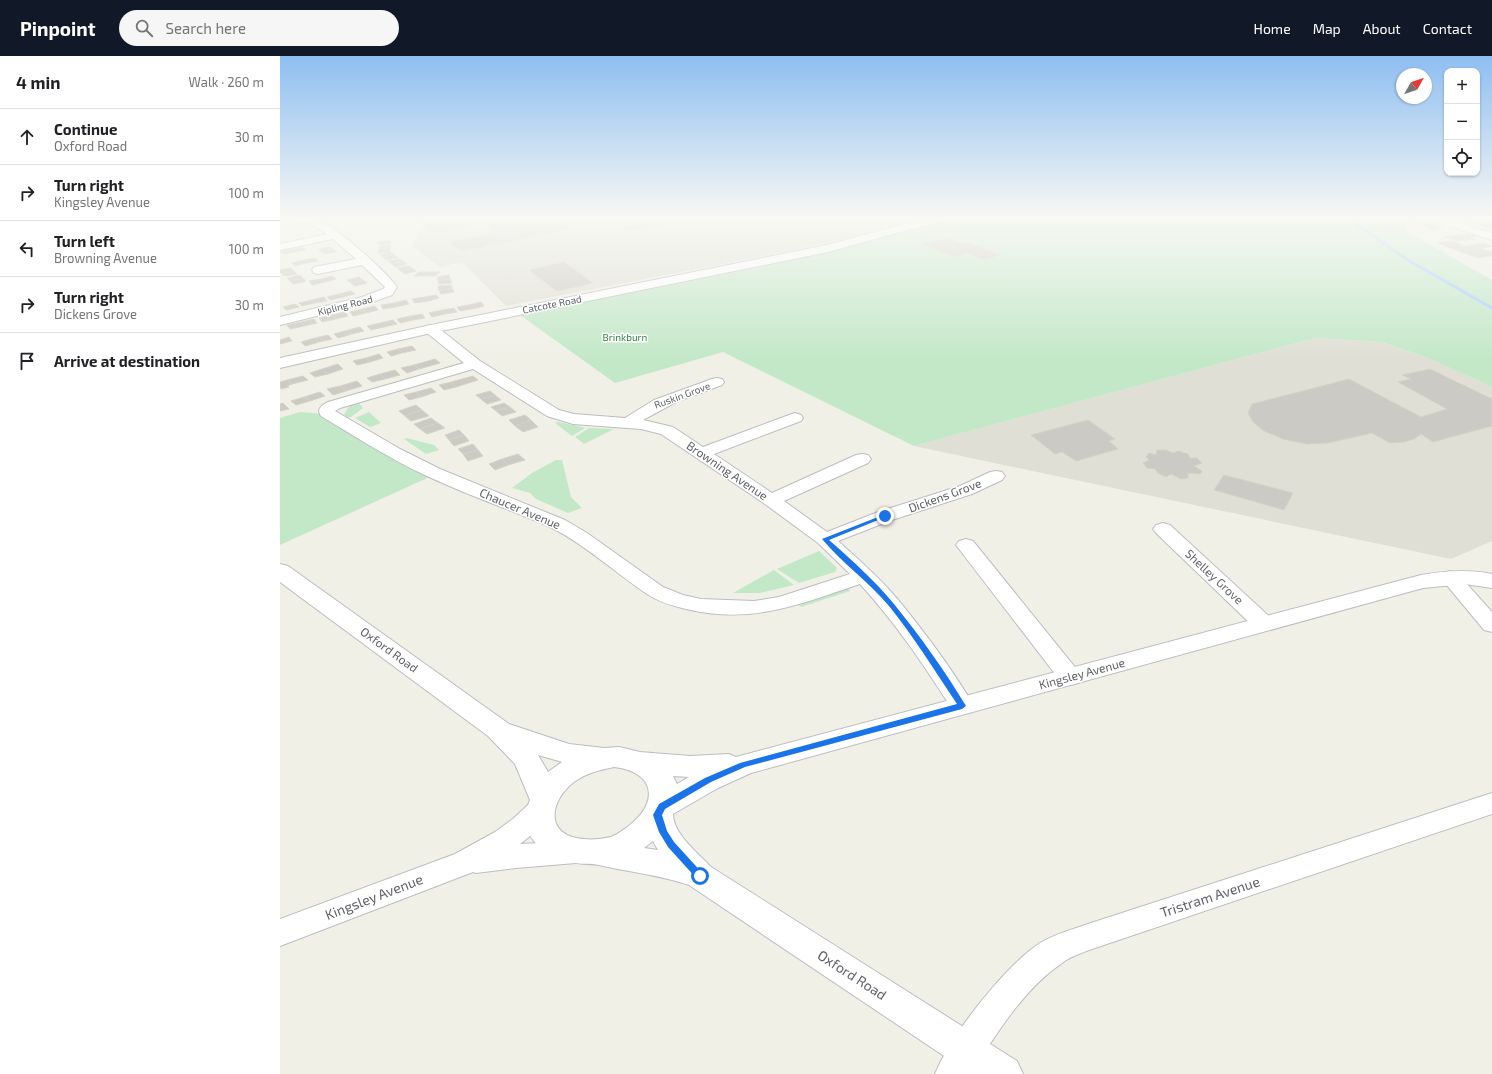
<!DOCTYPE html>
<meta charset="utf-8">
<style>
:root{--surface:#fff;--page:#f6f6f6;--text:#202124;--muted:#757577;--line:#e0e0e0;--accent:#111827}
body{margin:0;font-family:"Exo 2",sans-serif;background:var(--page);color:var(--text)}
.controls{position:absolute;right:12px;top:12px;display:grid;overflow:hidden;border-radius:8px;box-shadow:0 1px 3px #0004}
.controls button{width:36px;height:36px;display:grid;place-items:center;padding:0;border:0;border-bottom:1px solid var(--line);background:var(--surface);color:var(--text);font:20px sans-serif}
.compass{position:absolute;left:1116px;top:12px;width:36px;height:36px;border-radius:50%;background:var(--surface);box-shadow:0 1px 3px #0004;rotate:50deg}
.stop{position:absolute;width:12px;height:12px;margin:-9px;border:3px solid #1a73e8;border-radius:50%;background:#fff}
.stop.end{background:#1a73e8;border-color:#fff;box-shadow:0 1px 4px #0008}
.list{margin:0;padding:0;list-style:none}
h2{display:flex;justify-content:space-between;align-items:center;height:52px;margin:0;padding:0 16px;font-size:17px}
h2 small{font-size:13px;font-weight:400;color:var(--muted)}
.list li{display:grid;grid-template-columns:26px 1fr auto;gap:12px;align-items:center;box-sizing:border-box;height:56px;padding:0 16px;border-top:1px solid var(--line)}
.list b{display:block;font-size:15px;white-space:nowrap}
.list p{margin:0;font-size:13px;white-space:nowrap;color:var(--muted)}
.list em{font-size:13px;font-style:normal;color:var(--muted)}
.icon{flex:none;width:22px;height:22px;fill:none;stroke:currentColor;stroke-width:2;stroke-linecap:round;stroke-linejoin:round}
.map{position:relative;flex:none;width:1212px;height:1018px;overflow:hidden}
header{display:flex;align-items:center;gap:24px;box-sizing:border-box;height:56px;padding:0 20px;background:var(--accent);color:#fff}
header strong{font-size:19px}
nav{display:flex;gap:22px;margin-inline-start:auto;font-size:14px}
.search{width:280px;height:36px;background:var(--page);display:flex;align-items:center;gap:10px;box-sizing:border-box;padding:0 14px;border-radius:22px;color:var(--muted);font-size:15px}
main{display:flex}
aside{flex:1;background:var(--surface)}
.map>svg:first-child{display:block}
.education{fill:#e0dfd5}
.green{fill:#c3e8c8}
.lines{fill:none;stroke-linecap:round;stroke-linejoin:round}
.stream{stroke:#a8ccff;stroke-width:3}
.building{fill:#cccac4;stroke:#d5d3c5}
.minor-casing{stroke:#bbbdc2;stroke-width:2}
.tertiary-casing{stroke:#bbbdc2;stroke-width:2}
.minor{fill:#fff;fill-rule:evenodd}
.tertiary{fill:#fff;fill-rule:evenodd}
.route{fill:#1a73e8}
.labels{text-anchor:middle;stroke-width:3;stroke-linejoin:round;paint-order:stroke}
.far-street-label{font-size:10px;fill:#5e6167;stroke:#fff}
.far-park-label{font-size:10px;fill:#328142;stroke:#fff}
.street-label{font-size:12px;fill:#5e6167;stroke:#fff}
.near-street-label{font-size:14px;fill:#5e6167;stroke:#fff}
</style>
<header>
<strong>Pinpoint</strong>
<div class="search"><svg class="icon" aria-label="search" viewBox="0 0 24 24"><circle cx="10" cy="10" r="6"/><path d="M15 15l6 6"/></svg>Search here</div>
<nav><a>Home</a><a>Map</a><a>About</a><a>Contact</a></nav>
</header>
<main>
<aside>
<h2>4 min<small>Walk · 260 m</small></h2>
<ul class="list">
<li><svg class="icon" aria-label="ahead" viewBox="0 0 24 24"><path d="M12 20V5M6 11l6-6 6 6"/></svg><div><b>Continue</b><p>Oxford Road</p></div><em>30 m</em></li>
<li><svg class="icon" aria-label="right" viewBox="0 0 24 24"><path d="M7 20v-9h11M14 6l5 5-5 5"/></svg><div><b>Turn right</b><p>Kingsley Avenue</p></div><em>100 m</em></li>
<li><svg class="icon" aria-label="left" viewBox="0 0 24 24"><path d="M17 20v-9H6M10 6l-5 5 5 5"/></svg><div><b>Turn left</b><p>Browning Avenue</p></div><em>100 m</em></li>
<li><svg class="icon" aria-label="right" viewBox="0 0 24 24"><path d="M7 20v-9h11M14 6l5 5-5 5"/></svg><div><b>Turn right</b><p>Dickens Grove</p></div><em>30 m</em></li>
<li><svg class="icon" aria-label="arrive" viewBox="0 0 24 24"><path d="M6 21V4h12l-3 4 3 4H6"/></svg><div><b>Arrive at destination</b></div></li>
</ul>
</aside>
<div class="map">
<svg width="1212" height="1018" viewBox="0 0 1212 1018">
<rect width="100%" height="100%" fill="#f0f0e7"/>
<!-- education -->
<g class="education">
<polygon points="134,162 647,162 610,173 504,196 226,250 182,206 160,211 133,191 141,169"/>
<polygon points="1035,282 1100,286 1148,302 1212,331 1212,485 1171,503 634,390"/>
</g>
<!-- green -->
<g class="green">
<polygon points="302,162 354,162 313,169"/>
<polygon points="674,162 1132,162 1124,174 1212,224 1212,331 1148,302 1101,286 1035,282 634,390 443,296 335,327 240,259 491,209"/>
<polygon points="77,345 83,352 71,361 67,362 64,359 69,350"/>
<polygon points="20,356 44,358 154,419 0,489 0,362"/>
<polygon points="89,356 101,367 90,371 75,362"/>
<polygon points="278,366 302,371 305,372 292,380 275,367"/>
<polygon points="309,372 333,373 334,373 304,388 295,381"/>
<polygon points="127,382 154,389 159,394 146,398 124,383"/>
<polygon points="276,404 282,404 291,441 302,452 288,457 256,443 250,437 232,432 252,417"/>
<polygon points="539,495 557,512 555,516 519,527 497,513"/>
<polygon points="494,514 514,529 480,537 453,537"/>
<polygon points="568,532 570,535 521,551 518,548"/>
</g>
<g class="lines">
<!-- stream -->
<polyline class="stream" points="1068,162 1126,203 1212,252"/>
</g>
<!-- building -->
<g class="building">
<polygon points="187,162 274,162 292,172 182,195 170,186 218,177 203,167 154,176 145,170"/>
<polygon points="399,162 419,162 396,166 392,163"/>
<polygon points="490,162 506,162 512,164 497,168 486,163"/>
<polygon points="1183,162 1195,162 1206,166 1197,167"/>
<polygon points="390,163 394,166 376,170 372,167"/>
<polygon points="1147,165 1158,170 1156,170 1163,173 1154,174 1135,167"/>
<polygon points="1205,166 1212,169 1212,171 1207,172 1195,167"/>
<polygon points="369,167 373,170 346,175 342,171"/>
<polygon points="1187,178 1195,180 1190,181 1194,183 1177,185 1165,181"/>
<polygon points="667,182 681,187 686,186 721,199 704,204 687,197 674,201 643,188"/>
<polygon points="108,184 111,187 100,189 97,186"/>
<polygon points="1171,185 1185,190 1203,187 1212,190 1200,193 1207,195 1212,194 1212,200 1198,202 1157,187"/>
<polygon points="111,189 110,192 99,193 100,190"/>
<polygon points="23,191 26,194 15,196 12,193"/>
<polygon points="50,191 53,193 41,196 39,193"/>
<polygon points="110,192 110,196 98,197 99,193"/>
<polygon points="12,193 15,196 3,198 0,196"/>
<polygon points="53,193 56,196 44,198 41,196"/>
<polygon points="111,196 114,199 103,201 100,199"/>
<polygon points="114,199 118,202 106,204 103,201"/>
<polygon points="35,202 38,205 27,207 24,204"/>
<polygon points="120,203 123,205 112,208 108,205"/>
<polygon points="24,204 27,207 15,210 12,207"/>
<polygon points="123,205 127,208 115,211 112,208"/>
<polygon points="284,206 313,227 277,235 249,214"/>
<polygon points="129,210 132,212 121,215 117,212"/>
<polygon points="11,212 14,215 2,218 0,216 0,214"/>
<polygon points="132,212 136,215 125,218 121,215"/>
<polygon points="14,215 17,218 5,220 2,218"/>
<polygon points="139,216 149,216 144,220 134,220"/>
<polygon points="149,216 160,216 155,220 144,220"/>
<polygon points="20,219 23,222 10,225 7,222"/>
<polygon points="169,219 170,223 158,225 157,221"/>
<polygon points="52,220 56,223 45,226 41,223"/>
<polygon points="79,221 83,224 71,227 67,224"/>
<polygon points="23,222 26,225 14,228 10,225"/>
<polygon points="41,223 45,226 32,229 29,225"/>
<polygon points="170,223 172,227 159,228 158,225"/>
<polygon points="83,224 87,227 75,230 71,227"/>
<polygon points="171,229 172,232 159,234 158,230"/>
<polygon points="172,232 174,236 161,238 159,234"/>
<polygon points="71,235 75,238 63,241 59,238"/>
<polygon points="59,238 63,241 50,244 47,241"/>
<polygon points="156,239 159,242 148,245 145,241"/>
<polygon points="44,241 47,245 35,247 32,244"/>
<polygon points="145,241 148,245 135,247 132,243"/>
<polygon points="32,244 35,247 22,250 19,247"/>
<polygon points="126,244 129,248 116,251 114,247"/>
<polygon points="201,246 204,250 192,253 189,249"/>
<polygon points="114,247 116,251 103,253 101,249"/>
<polygon points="15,248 19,251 6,254 3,251"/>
<polygon points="189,249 192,253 180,255 177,251"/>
<polygon points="95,250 98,254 86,257 83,253"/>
<polygon points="174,252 177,256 165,258 162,254"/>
<polygon points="83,253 86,257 73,260 70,256"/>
<polygon points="162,254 165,258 152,261 149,257"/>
<polygon points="65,256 68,260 56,263 52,259"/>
<polygon points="142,258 145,262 133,264 130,260"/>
<polygon points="52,259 56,263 42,266 39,262"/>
<polygon points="130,260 133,264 120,267 117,263"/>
<polygon points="34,263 37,267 24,270 21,266"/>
<polygon points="113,264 117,268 104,271 100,267"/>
<polygon points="21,266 24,270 10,273 7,269"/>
<polygon points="100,267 104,271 91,274 87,270"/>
<polygon points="80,271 84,275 72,278 68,274"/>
<polygon points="68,274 72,278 58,282 54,278"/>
<polygon points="48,279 52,283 39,286 35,282"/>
<polygon points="9,281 12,285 0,288 0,284"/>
<polygon points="35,282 39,286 25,290 21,286"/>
<polygon points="132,290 136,294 122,297 118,293"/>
<polygon points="118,293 122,297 111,300 107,296"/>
<polygon points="99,298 103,302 90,306 86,302"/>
<polygon points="86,302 90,306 77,309 73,305"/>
<polygon points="155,303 160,307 139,313 134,309"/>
<polygon points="58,308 63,313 48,318 42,313"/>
<polygon points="134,309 139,313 127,317 121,312"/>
<polygon points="42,313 48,318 35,321 30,317"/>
<polygon points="1150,313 1212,343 1212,370 1153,386 1141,378 1134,383 1124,386 1110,387 1092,377 1048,387 1027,388 1003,383 984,375 973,366 968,357 972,348 1069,323 1141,361 1167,353 1118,326 1131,323 1122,319"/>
<polygon points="115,314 120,319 105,323 100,318"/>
<polygon points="100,318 105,323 92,326 87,322"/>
<polygon points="23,320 28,324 12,328 7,324"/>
<polygon points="193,320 198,324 176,331 171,326"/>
<polygon points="7,324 12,328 7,330 9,331 1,333 0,326"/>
<polygon points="77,325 82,330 66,335 60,330"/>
<polygon points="171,326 176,331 164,334 159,329"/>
<polygon points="60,330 66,335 53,339 47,333"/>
<polygon points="151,332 156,336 141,341 136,336"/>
<polygon points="210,335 215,339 201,343 196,339"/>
<polygon points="40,336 45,340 30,345 24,341"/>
<polygon points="136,336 141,341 129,344 124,339"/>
<polygon points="215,339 221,344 207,348 201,343"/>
<polygon points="24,341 30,345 16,349 11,345"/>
<polygon points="3,347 9,353 0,355 0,348"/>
<polygon points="224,347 230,351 216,355 211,351"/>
<polygon points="136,349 142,354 125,360 119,355"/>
<polygon points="230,351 236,356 222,360 216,355"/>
<polygon points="142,354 149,360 131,365 125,360"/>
<polygon points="245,359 251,364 235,370 229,364"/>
<polygon points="151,362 158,367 140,373 134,368"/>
<polygon points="251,364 258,371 243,376 235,370"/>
<polygon points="808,364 835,383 829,385 838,393 796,405 782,396 775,398 751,379"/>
<polygon points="158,367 165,372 147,378 140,373"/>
<polygon points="179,374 184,379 169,384 165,379"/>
<polygon points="184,379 189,385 174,390 169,384"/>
<polygon points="193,388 198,394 183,398 178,393"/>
<polygon points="198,394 203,400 188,405 183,398"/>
<polygon points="877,394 886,394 893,397 899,395 908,398 910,402 917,402 922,407 914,410 922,415 920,418 908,417 908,422 901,423 891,418 886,421 878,417 875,413 867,412 863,407 869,404 866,401 869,397 876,399"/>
<polygon points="238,398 245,404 228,409 222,403"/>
<polygon points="222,403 228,409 215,414 209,408"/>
<polygon points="944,419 1013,437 1004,454 934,434"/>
</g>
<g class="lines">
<!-- minor casing -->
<g class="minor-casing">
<g id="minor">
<path d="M0,162C10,162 29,159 37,163C54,169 106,215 117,231L112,239L90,247L0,269V261L82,241L103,233L105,231L82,209L38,218L34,217L32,214L34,211L76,203L53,183L0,194V188L47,178L29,167L0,168Z"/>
<polygon points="1151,162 1166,162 1212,177 1212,184 1152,164"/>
<polygon points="1203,162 1212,162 1212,166 1204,164"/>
<path d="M151,269L156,270L200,305L279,354L294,358L345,362L374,344L432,323L437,322L442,323L444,326L442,329L396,346L363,364L393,371L423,391L509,359L515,357L521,359L523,362L521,365L434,398L492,437L576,399L582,398L588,399L591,403L588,407L504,445L547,476L598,456L680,430L710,416L716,415L722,416L725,420L722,424L692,438L612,464L558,485C579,504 601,523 619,545C646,578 672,613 694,650L690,656L682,658L674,656C645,611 616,567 580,528C520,548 471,569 406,553C393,550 379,546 367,538C336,517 303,487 270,471C229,453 187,439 147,420C110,403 76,381 41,360C36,353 42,349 48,346L184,307L146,276L144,273L146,270ZM193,313L267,360L293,368L361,373L381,378L485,448L538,487L570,518L499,541L474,545L421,543L403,539L383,531L307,477L285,464L160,413L120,393L55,355L60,352Z"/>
<polygon points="883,467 890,469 992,563 995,568 992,573 984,575 976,573 876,477 873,473 876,469"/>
<polygon points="686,483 693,485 798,615 802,621 798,627 790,629 782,627 676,489 679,485"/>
<polygon points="1170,515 1177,517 1212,556 1212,576 1204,574 1160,521 1163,517"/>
<path d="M1212,737V758L815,892C804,896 791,900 782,907C743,934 715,979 691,1018H655C671,979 724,911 760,887C775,878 794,873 811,867Z"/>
<path d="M260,742L269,746L273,753C266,767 253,778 240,788L296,785L306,788L310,796L306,804L296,807L236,812L196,817L193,816L0,890V863L175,798L215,776L234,762L251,746Z"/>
</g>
</g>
<!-- tertiary casing -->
<g class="tertiary-casing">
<g id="tertiary">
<polygon points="647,162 666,162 664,164 548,196 151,277 0,312 0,302 151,269 547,189"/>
<path d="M0,508L8,510L229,668L289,688L324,692L339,691L360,696L410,700L449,698L456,701L1141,519C1165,515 1188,513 1212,518V532L1185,528L1143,532L471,717L438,732L393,758C393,778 418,797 431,811L737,1005L743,1018H691L409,829C380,819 349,816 319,809C311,807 301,809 292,806C261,799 235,777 250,744L235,708L208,680L0,526ZM258,699L279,705L282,706L268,716ZM334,711C372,715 381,743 351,768C345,773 338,778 331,781C322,783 312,784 304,783C264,780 269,745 294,726C306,717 320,714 334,711ZM393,720L409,721L397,728ZM373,785L378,794L364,792Z"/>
</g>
</g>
<!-- minor -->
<use href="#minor" class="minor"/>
<!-- tertiary -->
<use href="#tertiary" class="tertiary"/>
</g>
<!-- sky -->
<linearGradient id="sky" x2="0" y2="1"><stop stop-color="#8ebef1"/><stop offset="0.53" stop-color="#f8f8f4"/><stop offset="1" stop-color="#f8f8f4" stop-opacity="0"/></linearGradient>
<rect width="1212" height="304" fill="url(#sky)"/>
<!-- route -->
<path class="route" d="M603,459L608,460L549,484C572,504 595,525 614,548C640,580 665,615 686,650L682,653L465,711L431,726L385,753L382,759L387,775L394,786L425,820L423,823H417L388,791L379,776L373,759L379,748L425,722L460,707L677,648C655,615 634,581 609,550C589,526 562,507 542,483Z"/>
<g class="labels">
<!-- far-street labels -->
<g class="far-street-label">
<text transform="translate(272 248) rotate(-11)" y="4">Catcote Road</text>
<text transform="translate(65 249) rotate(-14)" y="4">Kipling Road</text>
<text transform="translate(402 339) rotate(-20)" y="4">Ruskin Grove</text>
</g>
<!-- far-park labels -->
<g class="far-park-label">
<text x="345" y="285">Brinkburn</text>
</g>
<!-- street labels -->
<g class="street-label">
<text transform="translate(447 415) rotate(34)" y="4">Browning Avenue</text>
<text transform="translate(665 440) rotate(-20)" y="4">Dickens Grove</text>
<text transform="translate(240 453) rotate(23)" y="4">Chaucer Avenue</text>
<text transform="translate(934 521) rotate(43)" y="4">Shelley Grove</text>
<text transform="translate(109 594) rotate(36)" y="4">Oxford Road</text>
<text transform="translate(802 618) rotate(-15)" y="4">Kingsley Avenue</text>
</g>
<!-- near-street labels -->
<g class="near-street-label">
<text transform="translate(94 841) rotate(-21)" y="5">Kingsley Avenue</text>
<text transform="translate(930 841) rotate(-18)" y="5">Tristram Avenue</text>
<text transform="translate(572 919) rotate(33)" y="5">Oxford Road</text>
</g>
</g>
</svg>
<div class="controls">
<button>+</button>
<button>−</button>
<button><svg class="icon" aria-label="locate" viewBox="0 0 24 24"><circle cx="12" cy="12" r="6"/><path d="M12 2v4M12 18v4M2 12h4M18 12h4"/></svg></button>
</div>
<svg class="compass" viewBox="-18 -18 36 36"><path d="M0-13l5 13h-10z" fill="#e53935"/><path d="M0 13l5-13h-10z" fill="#757577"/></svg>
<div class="stop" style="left:420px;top:820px"></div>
<div class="stop end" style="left:605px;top:460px"></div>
</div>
</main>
